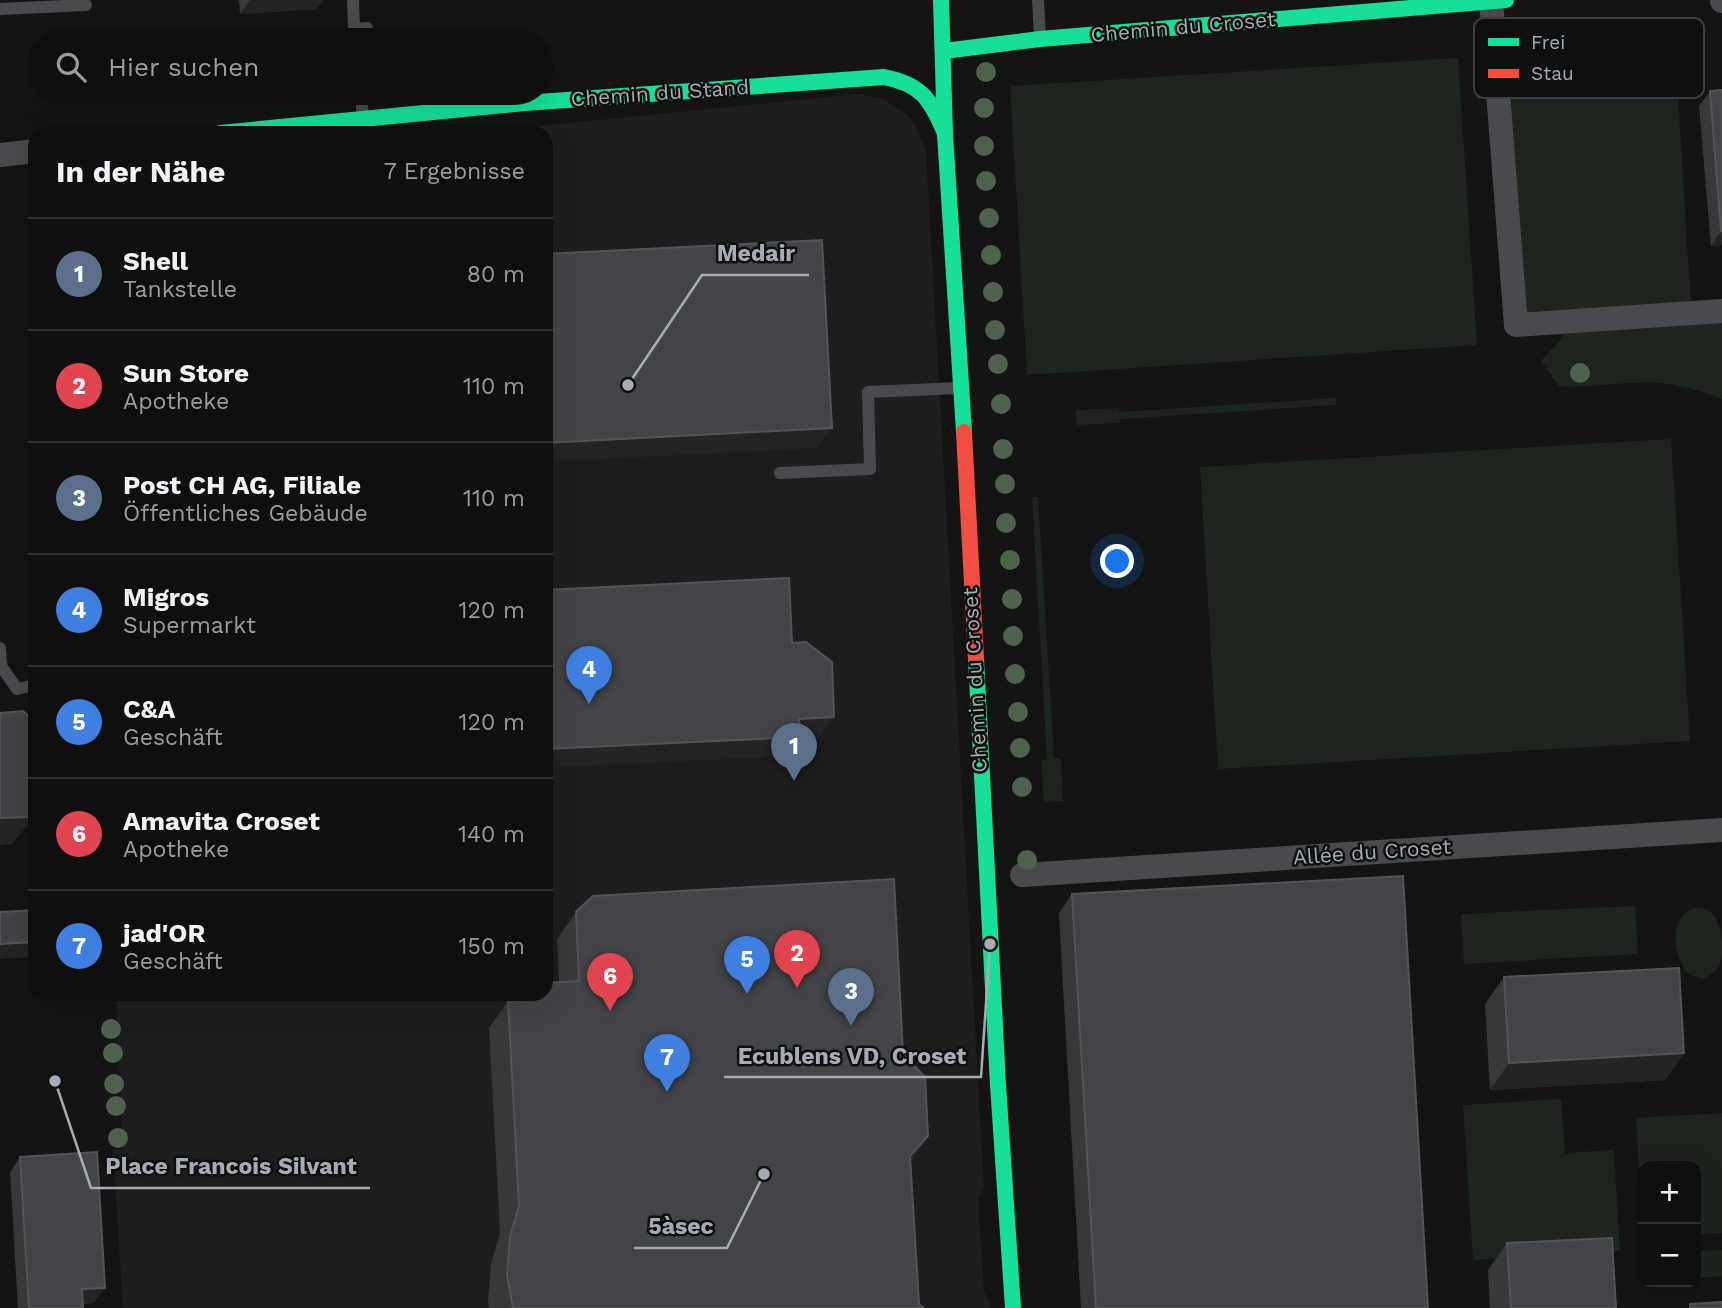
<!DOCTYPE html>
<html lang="de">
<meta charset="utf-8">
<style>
:root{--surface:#0f0f0f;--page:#181818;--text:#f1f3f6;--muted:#9b9c9e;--line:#2f2f2f;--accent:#72777d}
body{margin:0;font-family:"Work Sans",sans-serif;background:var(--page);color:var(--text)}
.controls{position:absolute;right:21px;bottom:21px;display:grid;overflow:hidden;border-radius:14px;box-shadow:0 7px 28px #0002}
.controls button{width:63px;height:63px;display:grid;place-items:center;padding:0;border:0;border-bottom:2px solid var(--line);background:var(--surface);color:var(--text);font:35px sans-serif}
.you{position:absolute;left:1118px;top:562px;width:24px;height:24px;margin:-18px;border:5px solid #fff;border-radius:50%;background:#1a73e8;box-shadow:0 0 0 10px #1a73e833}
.badge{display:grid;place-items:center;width:46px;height:46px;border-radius:50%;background:var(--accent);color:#fff;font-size:23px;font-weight:700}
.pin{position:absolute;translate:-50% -58px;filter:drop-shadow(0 2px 4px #0008)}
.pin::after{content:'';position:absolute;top:37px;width:24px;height:21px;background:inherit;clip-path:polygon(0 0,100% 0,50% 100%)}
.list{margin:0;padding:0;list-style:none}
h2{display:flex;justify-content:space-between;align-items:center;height:91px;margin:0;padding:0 28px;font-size:30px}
h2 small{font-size:23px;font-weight:400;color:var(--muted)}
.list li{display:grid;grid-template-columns:46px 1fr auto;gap:21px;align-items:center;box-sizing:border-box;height:112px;padding:0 28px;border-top:2px solid var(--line)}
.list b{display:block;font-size:26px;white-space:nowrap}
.list p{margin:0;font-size:23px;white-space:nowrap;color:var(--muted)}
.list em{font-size:23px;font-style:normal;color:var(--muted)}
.icon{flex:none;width:38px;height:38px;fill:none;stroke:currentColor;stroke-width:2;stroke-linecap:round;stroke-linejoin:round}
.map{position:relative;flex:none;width:1722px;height:1308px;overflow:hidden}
.search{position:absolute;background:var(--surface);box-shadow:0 7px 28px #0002;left:28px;top:28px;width:525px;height:77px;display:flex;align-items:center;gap:18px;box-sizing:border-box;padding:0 24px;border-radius:38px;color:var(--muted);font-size:26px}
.panel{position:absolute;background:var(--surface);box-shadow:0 7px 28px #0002;left:28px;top:126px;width:525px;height:875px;border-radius:21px}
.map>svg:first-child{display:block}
.built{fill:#1e1e20}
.green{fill:#1e251e}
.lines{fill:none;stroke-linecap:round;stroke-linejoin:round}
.lane{stroke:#484a4d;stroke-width:12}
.street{stroke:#484a4d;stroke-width:24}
.fast{stroke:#16e098;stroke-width:16}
.jam{stroke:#f24e42;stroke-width:16}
.tree{fill:#4e624d}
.wall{fill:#363839}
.shaded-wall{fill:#242425}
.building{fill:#424447;stroke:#525458;stroke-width:2}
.labels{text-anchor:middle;stroke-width:5;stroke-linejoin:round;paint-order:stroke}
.street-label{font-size:21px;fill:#a5acb6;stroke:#0e0f10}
.key{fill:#0e0f10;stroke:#3b3e42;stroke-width:2}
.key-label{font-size:19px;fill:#a5acb6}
.leader{fill:none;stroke:#a5acb6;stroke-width:2.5}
.callout-dot{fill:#a5acb6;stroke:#0e0f10;stroke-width:2.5}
.callout-label{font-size:23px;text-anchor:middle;font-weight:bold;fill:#a5acb6;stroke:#0e0f10;stroke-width:5;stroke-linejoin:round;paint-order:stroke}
</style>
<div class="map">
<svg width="1722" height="1308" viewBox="0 0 1722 1308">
<rect width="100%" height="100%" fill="#141414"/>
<!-- built -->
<polygon class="built" points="859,94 883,99 905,113 914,122 926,151 984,1188 978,1198 984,1292 989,1301 990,1308 123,1308 113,1150 123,1149 116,994 546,994 546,133 468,133"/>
<!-- green -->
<g class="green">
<polygon points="1458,58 1477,345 1027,375 1010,86"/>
<polygon points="1676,64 1691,305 1527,312 1506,75"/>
<path d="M1722,320V399C1709,394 1694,389 1680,386C1640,377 1599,389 1559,386L1541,361L1570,329Z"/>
<polygon points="1336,398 1336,405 1120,419 1120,423 1077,425 1076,410 1119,408 1120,412"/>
<polygon points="1671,439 1690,741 1218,769 1200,467"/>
<polygon points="1032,497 1038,497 1054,758 1061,759 1063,801 1044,802 1041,760 1047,759"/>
<polygon points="1635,906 1638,954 1464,964 1461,914"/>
<path d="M1693,908C1717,906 1722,928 1722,947C1722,953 1722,959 1720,964C1717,971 1710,975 1703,979L1689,975C1674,958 1667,920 1693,908Z"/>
<polygon points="1561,1099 1565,1153 1614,1150 1620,1251 1473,1260 1463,1105"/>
<polygon points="1722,1113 1722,1233 1696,1234 1696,1166 1643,1166 1643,1237 1636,1118"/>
<polygon points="1722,1250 1722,1276 1696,1278 1696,1251"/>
</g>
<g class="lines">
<!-- lane -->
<g class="lane">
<polyline points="353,0 354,29 367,28"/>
<polyline points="1038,0 1040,35"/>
<polyline points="0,9 86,5"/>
<polyline points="361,93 363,117"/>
<polyline points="780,473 870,469 868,392 959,388"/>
<polyline points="0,648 1,666 17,689 35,685"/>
</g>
<!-- street -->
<g class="street">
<polyline points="1722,0 1722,1"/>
<polyline points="1491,1 1516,325 1722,311"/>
<polyline points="0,155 35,151"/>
<polyline points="1022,875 1722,830"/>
</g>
<!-- fast -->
<g class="fast">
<polyline points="941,0 945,134 964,432"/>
<polyline points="944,51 1040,39 1506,0"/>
<path d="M220,133L525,103L884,77C920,84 930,98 944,131"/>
<polyline points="976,659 998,1085 1013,1308"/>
</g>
<!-- jam -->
<polyline class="jam" points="964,432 976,659"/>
</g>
<!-- trees -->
<g class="tree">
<circle cx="986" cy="72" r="10"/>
<circle cx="984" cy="108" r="10"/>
<circle cx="984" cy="146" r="10"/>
<circle cx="986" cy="181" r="10"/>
<circle cx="989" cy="218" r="10"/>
<circle cx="991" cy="255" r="10"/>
<circle cx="993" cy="292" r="10"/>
<circle cx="995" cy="330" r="10"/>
<circle cx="998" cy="364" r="10"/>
<circle cx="1580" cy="373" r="10"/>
<circle cx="1001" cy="404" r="10"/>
<circle cx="1003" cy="449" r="10"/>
<circle cx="1005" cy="484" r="10"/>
<circle cx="1006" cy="523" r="10"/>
<circle cx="1010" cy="560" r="10"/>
<circle cx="1012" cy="599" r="10"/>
<circle cx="1013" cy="636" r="10"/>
<circle cx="1015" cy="674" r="10"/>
<circle cx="1018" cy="712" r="10"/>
<circle cx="1020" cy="748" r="10"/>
<circle cx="1022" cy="787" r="10"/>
<circle cx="1027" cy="860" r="10"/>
<circle cx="111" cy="1029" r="10"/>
<circle cx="113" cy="1053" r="10"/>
<circle cx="114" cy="1084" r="10"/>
<circle cx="116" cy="1106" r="10"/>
<circle cx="118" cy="1138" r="10"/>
</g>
<!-- wall -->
<g class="wall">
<polygon points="239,0 323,0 317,9 240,14"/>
<polygon points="1722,90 1722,245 1711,246 1699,106 1710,91"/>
<polygon points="1072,894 1428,1308 1081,1308 1059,913"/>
<polygon points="576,912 903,1054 928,1136 911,1161 919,1304 924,1308 489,1308 488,1303 491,1264 500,1233 489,1028 508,1001 559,983 557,939"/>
<polygon points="1504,977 1684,1053 1665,1080 1490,1090 1485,1004"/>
<polygon points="20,1157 94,1303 83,1304 83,1308 18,1308 10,1172"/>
<polygon points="1507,1243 1616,1308 1490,1308 1488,1270"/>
</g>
<!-- shaded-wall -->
<g class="shaded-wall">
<polygon points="250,0 323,0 317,9 240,14"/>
<polygon points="1721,231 1722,245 1711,246"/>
<polygon points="832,428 818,448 546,462 546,443"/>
<polygon points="834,717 820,737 800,738 787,756 546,768 546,749 799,719"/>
<polygon points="35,813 35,815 32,820 12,844 0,845 0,818"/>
<polygon points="35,942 35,957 0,959 0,944"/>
<polygon points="1684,1053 1665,1080 1490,1090 1509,1063"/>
<polygon points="928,1136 909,1163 910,1156"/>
<polygon points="105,1288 94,1303 72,1304 82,1289"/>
</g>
<!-- building -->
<g class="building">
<polygon points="1722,90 1722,231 1721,231 1710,91"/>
<polygon points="822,240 832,428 546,443 546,254"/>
<polygon points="789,578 792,643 806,642 832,662 834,717 799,719 801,737 546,749 546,590"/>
<polygon points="23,711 35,722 35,813 31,817 0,818 0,713"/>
<polygon points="1403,876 1428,1308 1096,1308 1072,894"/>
<polygon points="894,879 903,1054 925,1077 928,1136 910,1156 919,1304 924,1308 513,1308 507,1275 510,1237 519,1206 508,1001 515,994 546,994 546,983 579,981 576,912 593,896"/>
<polygon points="35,910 35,942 0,944 0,912"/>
<polygon points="1679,968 1684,1053 1509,1063 1504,977"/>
<polygon points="97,1152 105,1288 82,1289 83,1308 29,1308 20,1157"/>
<polygon points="1612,1238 1616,1308 1511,1308 1507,1243"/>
<polygon points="1722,1302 1722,1308 1690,1308 1690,1304"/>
</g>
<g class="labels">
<!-- street labels -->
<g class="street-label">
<text transform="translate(1183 27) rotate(-5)" y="7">Chemin du Croset</text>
<text transform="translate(660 93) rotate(-4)" y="7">Chemin du Stand</text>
<text transform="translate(975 680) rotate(-93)" y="7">Chemin du Croset</text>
<text transform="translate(1372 852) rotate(-4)" y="7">Allée du Croset</text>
</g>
</g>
<!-- legend -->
<rect x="1474" y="18" width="230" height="80" rx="10" class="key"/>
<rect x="1488" y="38" width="31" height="8" fill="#16e098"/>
<rect x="1488" y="69" width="31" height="9" fill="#f24e42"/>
<g class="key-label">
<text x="1531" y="49">Frei</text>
<text x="1531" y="80">Stau</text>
</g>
<!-- callouts -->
<path class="leader" d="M628 385L702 275H809M990 944L981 1077H724M55 1081L91 1188H370M764 1174L727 1248H634"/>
<g class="callout-dot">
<circle cx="628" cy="385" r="7"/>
<circle cx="990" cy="944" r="7"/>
<circle cx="55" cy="1081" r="7"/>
<circle cx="764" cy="1174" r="7"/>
</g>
<g class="callout-label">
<text x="756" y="261">Medair</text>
<text x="852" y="1064">Ecublens VD, Croset</text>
<text x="231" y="1174">Place Francois Silvant</text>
<text x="681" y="1234">5àsec</text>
</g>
</svg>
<div class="controls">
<button>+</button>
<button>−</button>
</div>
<div class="you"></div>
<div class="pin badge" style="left:794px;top:781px;background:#5c6f8a">1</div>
<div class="pin badge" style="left:797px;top:988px;background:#e0444e">2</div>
<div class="pin badge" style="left:851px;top:1026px;background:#5c6f8a">3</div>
<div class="pin badge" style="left:589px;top:704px;background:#3f7fe0">4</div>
<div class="pin badge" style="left:747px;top:994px;background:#3f7fe0">5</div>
<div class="pin badge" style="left:610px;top:1011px;background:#e0444e">6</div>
<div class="pin badge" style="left:667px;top:1092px;background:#3f7fe0">7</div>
<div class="search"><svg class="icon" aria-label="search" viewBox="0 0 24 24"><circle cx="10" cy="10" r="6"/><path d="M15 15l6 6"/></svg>Hier suchen</div>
<section class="panel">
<h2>In der Nähe<small>7 Ergebnisse</small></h2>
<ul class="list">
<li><span class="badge" style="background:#5c6f8a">1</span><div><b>Shell</b><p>Tankstelle</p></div><em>80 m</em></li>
<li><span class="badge" style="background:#e0444e">2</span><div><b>Sun Store</b><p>Apotheke</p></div><em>110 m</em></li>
<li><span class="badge" style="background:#5c6f8a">3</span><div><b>Post CH AG, Filiale</b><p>Öffentliches Gebäude</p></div><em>110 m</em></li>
<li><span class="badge" style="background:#3f7fe0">4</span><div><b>Migros</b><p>Supermarkt</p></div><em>120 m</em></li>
<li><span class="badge" style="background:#3f7fe0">5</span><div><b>C&amp;A</b><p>Geschäft</p></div><em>120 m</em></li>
<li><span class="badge" style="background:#e0444e">6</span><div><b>Amavita Croset</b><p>Apotheke</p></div><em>140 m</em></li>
<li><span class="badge" style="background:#3f7fe0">7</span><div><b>jad'OR</b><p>Geschäft</p></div><em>150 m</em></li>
</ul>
</section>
</div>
